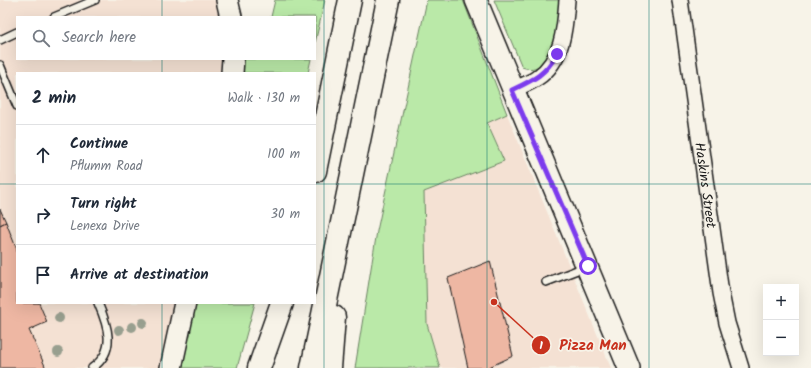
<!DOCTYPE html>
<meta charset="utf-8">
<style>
:root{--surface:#fff;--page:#f2f2f3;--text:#1f2937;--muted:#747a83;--line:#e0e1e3}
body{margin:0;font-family:Kalam,sans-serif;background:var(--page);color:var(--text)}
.controls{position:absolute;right:12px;bottom:12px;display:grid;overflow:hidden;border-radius:0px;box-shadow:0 4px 16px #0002}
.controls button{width:36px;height:36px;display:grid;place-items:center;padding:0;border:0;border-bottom:1px solid var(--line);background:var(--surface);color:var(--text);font:20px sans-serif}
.stop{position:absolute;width:12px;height:12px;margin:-9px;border:3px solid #7c3aed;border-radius:50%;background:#fff}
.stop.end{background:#7c3aed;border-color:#fff;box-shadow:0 1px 4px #0008}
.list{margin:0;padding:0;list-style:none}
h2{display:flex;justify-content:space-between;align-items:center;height:52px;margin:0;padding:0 16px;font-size:17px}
h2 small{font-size:13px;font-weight:400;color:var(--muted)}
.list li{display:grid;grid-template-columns:26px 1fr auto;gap:12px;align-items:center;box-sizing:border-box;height:60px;padding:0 16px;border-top:1px solid var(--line)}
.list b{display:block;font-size:15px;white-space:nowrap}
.list p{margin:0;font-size:13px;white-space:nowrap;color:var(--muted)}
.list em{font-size:13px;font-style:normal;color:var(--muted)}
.icon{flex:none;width:22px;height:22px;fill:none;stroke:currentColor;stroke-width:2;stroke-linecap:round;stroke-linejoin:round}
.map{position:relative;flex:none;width:811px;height:368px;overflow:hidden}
.search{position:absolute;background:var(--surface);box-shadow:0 4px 16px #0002;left:16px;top:16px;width:300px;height:44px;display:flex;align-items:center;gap:10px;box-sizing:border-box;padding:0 14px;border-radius:0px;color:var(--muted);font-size:15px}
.panel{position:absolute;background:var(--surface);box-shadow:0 4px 16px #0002;left:16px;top:72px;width:300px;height:232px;border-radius:0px}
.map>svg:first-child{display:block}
.built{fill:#f4e1d3}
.green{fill:#bae9a8;stroke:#6b8262}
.building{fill:#eeb7a3;stroke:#1c1c1c}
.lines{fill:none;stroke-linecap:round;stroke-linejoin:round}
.lane-casing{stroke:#1c1c1c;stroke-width:10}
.street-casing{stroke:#1c1c1c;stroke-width:18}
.secondary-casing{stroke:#1c1c1c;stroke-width:24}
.highway-casing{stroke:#1c1c1c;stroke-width:25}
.lane{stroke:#f7f3e8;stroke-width:7}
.street{stroke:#f7f3e8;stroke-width:15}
.secondary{stroke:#f7f3e8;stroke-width:21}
.highway{stroke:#f7f3e8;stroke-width:22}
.tree{fill:#989f8f}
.route{stroke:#7c3aed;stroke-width:5}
.grid{fill:none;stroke:#0f766e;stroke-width:1;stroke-opacity:0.55}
.labels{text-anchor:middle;stroke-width:3.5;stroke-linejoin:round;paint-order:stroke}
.street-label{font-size:14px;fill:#1c1c1c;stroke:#f7f3e8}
.leader{fill:none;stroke:#c8321e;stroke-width:1.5}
.callout-dot{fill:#c8321e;stroke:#f7f3e8;stroke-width:1.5}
.mark-label{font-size:12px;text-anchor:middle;font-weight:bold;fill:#fff}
.callout-label{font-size:15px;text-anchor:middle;font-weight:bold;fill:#c8321e;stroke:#f7f3e8;stroke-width:3.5;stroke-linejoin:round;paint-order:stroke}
</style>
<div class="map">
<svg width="811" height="368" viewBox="0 0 811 368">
<rect width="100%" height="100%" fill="#f7f3e8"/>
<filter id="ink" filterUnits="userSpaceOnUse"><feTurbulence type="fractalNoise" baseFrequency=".025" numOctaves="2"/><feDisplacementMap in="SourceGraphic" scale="8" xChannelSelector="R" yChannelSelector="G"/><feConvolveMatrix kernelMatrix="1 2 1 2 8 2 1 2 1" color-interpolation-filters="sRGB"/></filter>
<g filter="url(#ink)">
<!-- built -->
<g class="built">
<polygon points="0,0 217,0 221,17 17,17 17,59 225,59 224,73 17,73 17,303 177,303 163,368 0,368"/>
<polygon points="507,114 611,368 440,368 427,324 424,192 504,161 487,123"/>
</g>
<!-- green -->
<g class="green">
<polygon points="275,0 325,0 315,43 315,17 271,17"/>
<polygon points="427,0 463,0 507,114 487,123 504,161 424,192 427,324 440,368 355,368 377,231"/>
<path d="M494,0H559C560,20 553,79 522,67Z"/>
<polygon points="242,59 311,59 308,73 241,73"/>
<polygon points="195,303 255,303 237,368 182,368"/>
</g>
<!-- building -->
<g class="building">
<polygon points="0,209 6,222 0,225"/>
<polygon points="6,222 17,250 17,303 39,303 47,322 29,330 45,366 43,368 0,368 0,225"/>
<polygon points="490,261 513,356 487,368 468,368 448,278"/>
</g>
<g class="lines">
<!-- lane casing -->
<g class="lane-casing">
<g id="lane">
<polyline points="54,17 95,0"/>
<polyline points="0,40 17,32"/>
<polyline points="0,65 17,106"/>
<polyline points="546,282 585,267"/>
<path d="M92,368C117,351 108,326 98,303"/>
</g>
</g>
<!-- street casing -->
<g class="street-casing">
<g id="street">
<path id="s1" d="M680,0L721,293L727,323L741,368"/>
<path d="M512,90C521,86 530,83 537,78C563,61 565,27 567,0"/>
</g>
</g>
<!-- secondary casing -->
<g class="secondary-casing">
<g id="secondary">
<polyline points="227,0 231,17"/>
<polyline points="476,0 629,368"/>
<polyline points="232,73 233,59"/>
<polyline points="171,368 185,303"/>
</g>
</g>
<!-- highway casing -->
<g class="highway-casing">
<g id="highway">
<polyline points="315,171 350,0"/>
<polyline points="259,368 282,303"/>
<polyline points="312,368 388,0"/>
<polyline points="330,368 334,317"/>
</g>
</g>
<!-- lane -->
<use href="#lane" class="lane"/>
<!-- street -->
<use href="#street" class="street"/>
<!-- secondary -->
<use href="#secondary" class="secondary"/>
<!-- highway -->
<use href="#highway" class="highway"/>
</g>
<!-- trees -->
<g class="tree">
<circle cx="59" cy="318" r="5"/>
<circle cx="143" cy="323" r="5"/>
<circle cx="132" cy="327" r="5"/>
<circle cx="119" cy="330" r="5"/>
<circle cx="58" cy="352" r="5"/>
</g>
</g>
<g class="lines" filter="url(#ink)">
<!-- route -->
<path class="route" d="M557,54C545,75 533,80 512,90L588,266"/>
</g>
<!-- grid -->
<path class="grid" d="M162,0V17M324,0V368M487,0V368M649,0V368M162,59V73M0,184H17M315,184H811M162,303V368"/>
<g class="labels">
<!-- street labels -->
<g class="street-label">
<text dy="5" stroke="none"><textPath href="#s1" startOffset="187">Haskins Street</textPath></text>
</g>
</g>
<!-- callouts -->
<path class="leader" d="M494 302L541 345"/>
<g class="callout-dot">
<circle cx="494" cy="302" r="4"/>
<circle cx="541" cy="345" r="10"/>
</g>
<g class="mark-label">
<text x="541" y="349">1</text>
</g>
<g class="callout-label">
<text x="593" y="350">Pizza Man</text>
</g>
</svg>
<div class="controls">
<button>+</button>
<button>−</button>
</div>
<div class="stop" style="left:588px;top:266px"></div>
<div class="stop end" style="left:557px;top:54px"></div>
<div class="search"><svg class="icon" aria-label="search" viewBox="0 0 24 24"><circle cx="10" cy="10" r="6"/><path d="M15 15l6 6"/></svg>Search here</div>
<section class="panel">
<h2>2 min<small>Walk · 130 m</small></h2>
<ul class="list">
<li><svg class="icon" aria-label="ahead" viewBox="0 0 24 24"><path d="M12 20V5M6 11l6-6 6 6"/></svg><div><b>Continue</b><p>Pflumm Road</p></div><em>100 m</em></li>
<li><svg class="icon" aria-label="right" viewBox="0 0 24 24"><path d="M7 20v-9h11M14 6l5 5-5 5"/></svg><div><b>Turn right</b><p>Lenexa Drive</p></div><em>30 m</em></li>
<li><svg class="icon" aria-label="arrive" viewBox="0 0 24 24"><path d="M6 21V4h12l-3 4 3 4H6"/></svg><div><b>Arrive at destination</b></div></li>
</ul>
</section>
</div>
